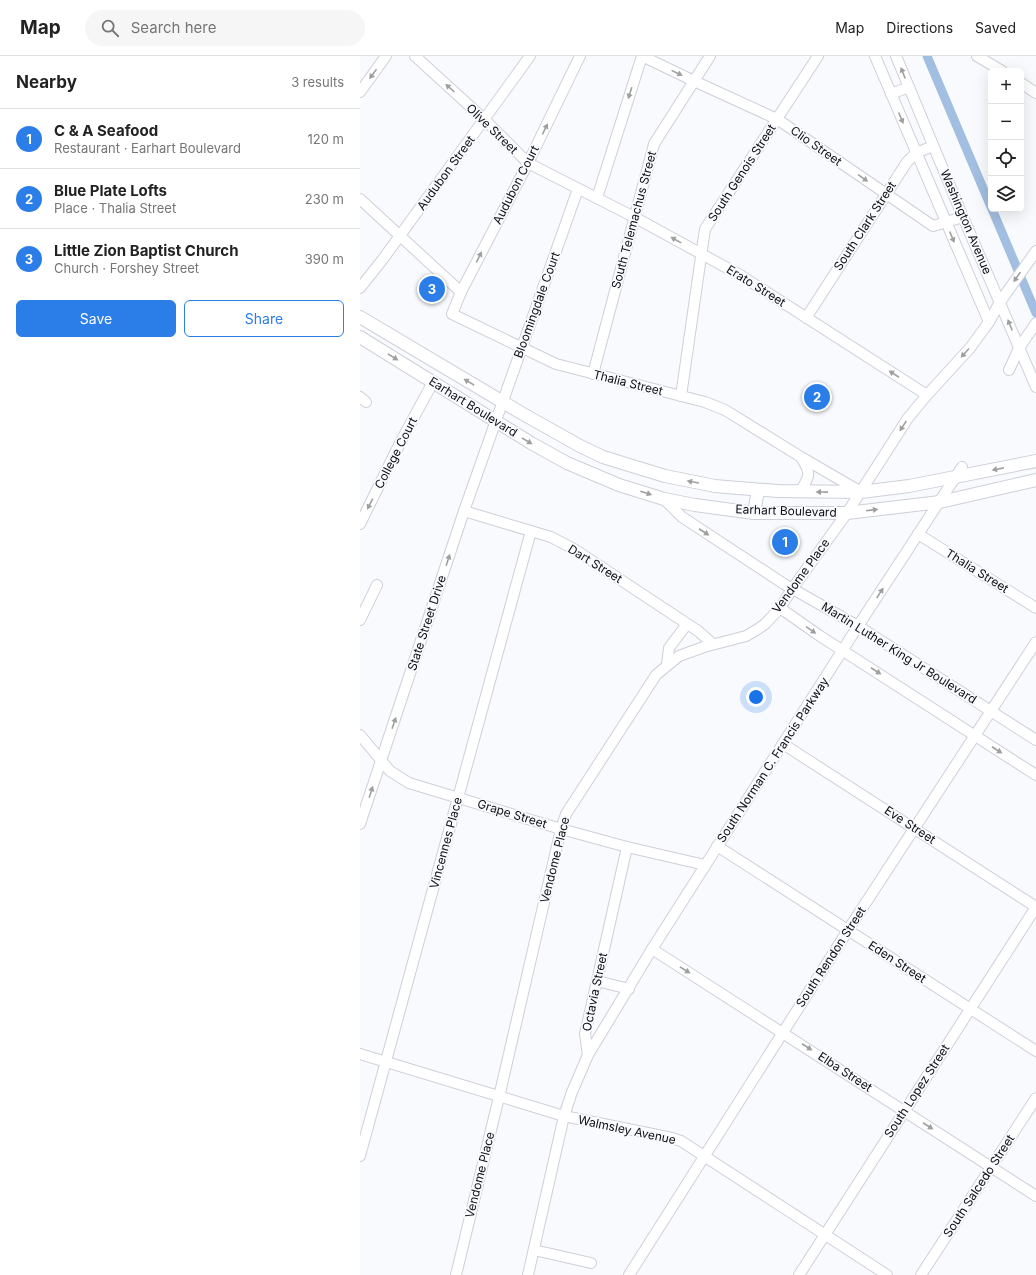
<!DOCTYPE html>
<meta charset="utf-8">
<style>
:root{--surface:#fff;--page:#f6f6f6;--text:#222;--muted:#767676;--line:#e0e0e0;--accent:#2b7de8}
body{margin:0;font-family:Inter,sans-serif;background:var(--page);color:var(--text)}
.controls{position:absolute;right:12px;top:12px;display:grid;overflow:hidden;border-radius:6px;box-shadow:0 4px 16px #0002}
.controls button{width:36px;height:36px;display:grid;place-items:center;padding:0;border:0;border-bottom:1px solid var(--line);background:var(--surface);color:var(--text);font:20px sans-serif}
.you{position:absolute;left:396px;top:641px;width:14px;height:14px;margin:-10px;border:3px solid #fff;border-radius:50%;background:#1a73e8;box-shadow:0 0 0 6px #1a73e833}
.badge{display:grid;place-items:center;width:26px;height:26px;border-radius:50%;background:var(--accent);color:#fff;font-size:13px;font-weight:700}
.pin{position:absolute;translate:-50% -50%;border:2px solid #fff;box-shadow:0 1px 4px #0006}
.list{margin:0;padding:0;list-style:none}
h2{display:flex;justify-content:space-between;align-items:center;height:52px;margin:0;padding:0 16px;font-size:17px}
h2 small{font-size:13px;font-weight:400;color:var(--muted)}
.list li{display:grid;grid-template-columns:26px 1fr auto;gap:12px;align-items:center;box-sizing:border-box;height:60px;padding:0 16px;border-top:1px solid var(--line)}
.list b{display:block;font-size:15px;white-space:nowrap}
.list p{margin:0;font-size:13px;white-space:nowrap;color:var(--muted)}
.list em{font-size:13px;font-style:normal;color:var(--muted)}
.actions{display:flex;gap:8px;padding:12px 16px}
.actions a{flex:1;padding:9px 0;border:1px solid var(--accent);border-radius:6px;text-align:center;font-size:14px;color:var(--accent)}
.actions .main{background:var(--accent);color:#fff}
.icon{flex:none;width:22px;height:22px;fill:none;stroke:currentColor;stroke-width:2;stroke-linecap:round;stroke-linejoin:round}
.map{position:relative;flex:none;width:676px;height:1219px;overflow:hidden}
header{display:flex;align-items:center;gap:24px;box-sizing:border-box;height:56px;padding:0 20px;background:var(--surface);border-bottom:1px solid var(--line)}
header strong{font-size:19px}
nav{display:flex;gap:22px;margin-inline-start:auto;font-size:14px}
.search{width:280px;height:36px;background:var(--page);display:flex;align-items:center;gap:10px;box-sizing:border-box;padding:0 14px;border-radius:22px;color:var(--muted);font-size:15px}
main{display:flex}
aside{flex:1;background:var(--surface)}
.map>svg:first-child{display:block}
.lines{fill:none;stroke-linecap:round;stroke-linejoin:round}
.canal{stroke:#a2bee0;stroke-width:9}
.minor-casing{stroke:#cdd0d9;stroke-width:12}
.major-casing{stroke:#cdd0d9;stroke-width:14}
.minor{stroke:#fff;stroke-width:10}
.major{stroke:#fff;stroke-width:12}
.oneway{fill:#9f9fa0}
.labels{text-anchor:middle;stroke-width:3.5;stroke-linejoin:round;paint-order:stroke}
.street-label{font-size:12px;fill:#0e0f12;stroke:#f9fafe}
</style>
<header>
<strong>Map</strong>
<div class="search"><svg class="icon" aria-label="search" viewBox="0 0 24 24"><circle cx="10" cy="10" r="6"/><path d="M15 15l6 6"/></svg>Search here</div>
<nav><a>Map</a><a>Directions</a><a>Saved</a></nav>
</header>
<main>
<aside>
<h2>Nearby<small>3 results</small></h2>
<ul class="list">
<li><span class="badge">1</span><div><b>C &amp; A Seafood</b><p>Restaurant · Earhart Boulevard</p></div><em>120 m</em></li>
<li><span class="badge">2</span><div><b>Blue Plate Lofts</b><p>Place · Thalia Street</p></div><em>230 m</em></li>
<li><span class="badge">3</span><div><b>Little Zion Baptist Church</b><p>Church · Forshey Street</p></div><em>390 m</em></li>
</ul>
<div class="actions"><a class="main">Save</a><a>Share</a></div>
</aside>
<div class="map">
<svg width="676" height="1219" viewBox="0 0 676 1219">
<rect width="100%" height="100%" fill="#f9fafe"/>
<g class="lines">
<!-- canal -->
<g class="canal">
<polyline points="567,0 631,151"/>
<polyline points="632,153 676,257"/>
</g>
<!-- minor casing -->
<g class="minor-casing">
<g id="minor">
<polyline points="55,0 125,64 168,107 274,161 380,219 567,339"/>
<polyline points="220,0 168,107 101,236 92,258 196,308 345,346 365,354 441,401 501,436"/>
<polyline points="282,0 334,25 417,63 573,170 603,161"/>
<polyline points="515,0 629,266"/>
<polyline points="536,0 603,161 676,331"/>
<polyline points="617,0 642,15"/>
<polyline points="661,27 676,37"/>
<polyline points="0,36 26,0"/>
<polyline points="531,38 549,31"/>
<polyline points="237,142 282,0"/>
<polyline points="0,143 101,236"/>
<polyline points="0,232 23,203 170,0"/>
<polyline points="446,262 547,106 556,97 573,90"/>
<polyline points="649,314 659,292 676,267"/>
<polyline points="233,318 294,88 350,0"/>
<polyline points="321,340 345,173 458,0"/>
<polyline points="0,341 6,346"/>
<path d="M440,436C449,421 452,418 442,403"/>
<polyline points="304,443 322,461 424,528 498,570 676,684"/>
<polyline points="104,455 191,481 214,493 338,575 353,588"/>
<polyline points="0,468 40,387 73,326"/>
<polyline points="558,478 676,552"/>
<polyline points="420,552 460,580 676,719"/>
<polyline points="0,564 17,529"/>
<polyline points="307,609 309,592 327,568"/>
<polyline points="0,679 30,715 49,727 201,773 267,791 345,809"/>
<polyline points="423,688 676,851"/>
<polyline points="0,768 104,455 218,133"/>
<polyline points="357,790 676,995"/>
<polyline points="292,893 676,1140"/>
<polyline points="237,925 269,933"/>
<polyline points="0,998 204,1060 312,1082 321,1085 527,1219"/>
<polyline points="228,999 225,978 267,791"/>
<polyline points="0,1100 171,475"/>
<polyline points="174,1194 231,1207"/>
<polyline points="96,1219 139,1041 201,773 206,758 296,619 319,600 344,591 386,580 398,573 405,568 420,552 432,533 487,457 548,362 567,339 610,292 629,266 640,246 676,195"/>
<polyline points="168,1219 204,1060 212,1036 228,999 292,893 498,570 602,411"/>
<polyline points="269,1219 488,874 676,586"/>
<polyline points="439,1219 676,851"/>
<polyline points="561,1219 676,1042"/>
</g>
</g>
<!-- major casing -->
<g class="major-casing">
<g id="major">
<polyline points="0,261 163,358 220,390 243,401 305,420 355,430 378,432 418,435 501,436 549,430 676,405"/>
<polyline points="0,281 171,387 207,407 259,429 304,443 335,449 394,457 487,457 580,446 676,424"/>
<polyline points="394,457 398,434"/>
</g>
</g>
<!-- minor -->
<use href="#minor" class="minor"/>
<!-- major -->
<use href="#major" class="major"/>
</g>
<!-- one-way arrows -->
<defs><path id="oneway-solid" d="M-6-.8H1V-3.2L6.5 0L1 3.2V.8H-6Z"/></defs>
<g class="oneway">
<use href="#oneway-solid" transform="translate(317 17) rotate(26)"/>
<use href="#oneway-solid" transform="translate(543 17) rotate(-112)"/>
<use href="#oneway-solid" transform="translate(13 18) rotate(126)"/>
<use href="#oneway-solid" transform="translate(90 32) rotate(-138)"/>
<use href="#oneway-solid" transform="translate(270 37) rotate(108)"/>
<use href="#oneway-solid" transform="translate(541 62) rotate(67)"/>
<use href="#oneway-solid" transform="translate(185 73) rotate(-64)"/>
<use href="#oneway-solid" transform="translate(503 122) rotate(35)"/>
<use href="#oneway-solid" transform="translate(592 181) rotate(67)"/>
<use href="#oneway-solid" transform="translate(316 184) rotate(-151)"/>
<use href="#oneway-solid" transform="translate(119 201) rotate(-63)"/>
<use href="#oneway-solid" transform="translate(657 221) rotate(125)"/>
<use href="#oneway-solid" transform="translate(650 269) rotate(-112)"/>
<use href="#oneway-solid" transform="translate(605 297) rotate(132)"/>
<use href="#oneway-solid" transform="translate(33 301) rotate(32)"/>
<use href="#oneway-solid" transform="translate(534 318) rotate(-147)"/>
<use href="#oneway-solid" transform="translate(109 326) rotate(-149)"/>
<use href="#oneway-solid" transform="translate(543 370) rotate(123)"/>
<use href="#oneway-solid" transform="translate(167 385) rotate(31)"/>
<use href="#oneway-solid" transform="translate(638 413) rotate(169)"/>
<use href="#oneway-solid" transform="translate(333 426) rotate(-170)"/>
<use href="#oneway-solid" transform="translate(462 436) rotate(-179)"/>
<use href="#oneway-solid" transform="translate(286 437) rotate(17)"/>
<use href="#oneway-solid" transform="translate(10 448) rotate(117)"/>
<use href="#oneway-solid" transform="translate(512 454) rotate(-7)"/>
<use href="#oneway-solid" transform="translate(344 476) rotate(33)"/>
<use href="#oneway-solid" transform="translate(88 504) rotate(-72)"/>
<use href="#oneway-solid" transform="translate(520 537) rotate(-57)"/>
<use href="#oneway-solid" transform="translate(451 574) rotate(35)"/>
<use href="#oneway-solid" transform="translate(516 615) rotate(33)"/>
<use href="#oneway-solid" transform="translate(34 667) rotate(-71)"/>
<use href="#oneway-solid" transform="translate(637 694) rotate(33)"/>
<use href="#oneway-solid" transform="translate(11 736) rotate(-72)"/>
<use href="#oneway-solid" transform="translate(325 914) rotate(32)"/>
<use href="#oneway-solid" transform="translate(447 991) rotate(33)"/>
<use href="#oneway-solid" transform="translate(568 1070) rotate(33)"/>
</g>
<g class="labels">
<!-- street labels -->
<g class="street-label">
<text transform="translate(132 73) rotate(44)" y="4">Olive Street</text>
<text transform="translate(456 90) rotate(35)" y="4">Clio Street</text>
<text transform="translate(86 117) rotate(-54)" y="4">Audubon Street</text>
<text transform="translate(382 117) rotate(-57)" y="4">South Genois Street</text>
<text transform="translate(156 129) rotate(-63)" y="4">Audubon Court</text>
<text transform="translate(274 164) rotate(-75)" y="4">South Telemachus Street</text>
<text transform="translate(606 166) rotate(67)" y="4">Washington Avenue</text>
<text transform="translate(505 170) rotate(-57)" y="4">South Clark Street</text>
<text transform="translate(396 230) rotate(32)" y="4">Erato Street</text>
<text transform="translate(177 249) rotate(-70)" y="4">Bloomingdale Court</text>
<text transform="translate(268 327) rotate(14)" y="4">Thalia Street</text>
<text transform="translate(113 351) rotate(32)" y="4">Earhart Boulevard</text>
<text transform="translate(36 397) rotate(-63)" y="4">College Court</text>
<text transform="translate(426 455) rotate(2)" y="4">Earhart Boulevard</text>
<text transform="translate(235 508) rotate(32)" y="4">Dart Street</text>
<text transform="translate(617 515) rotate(32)" y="4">Thalia Street</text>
<text transform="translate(441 520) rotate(-54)" y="4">Vendome Place</text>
<text transform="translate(67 567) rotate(-72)" y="4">State Street Drive</text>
<text transform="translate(539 597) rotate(32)" y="4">Martin Luther King Jr Boulevard</text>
<text transform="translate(413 704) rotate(-57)" y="4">South Norman C. Francis Parkway</text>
<text transform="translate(152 758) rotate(17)" y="4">Grape Street</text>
<text transform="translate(550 769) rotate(33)" y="4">Eve Street</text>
<text transform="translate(86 787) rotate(-75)" y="4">Vincennes Place</text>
<text transform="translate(195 804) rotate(-76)" y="4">Vendome Place</text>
<text transform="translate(471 901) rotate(-57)" y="4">South Rendon Street</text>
<text transform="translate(537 906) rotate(33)" y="4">Eden Street</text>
<text transform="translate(235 936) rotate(-78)" y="4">Octavia Street</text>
<text transform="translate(485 1016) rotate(33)" y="4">Elba Street</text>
<text transform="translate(557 1035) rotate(-57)" y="4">South Lopez Street</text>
<text transform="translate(267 1074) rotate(12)" y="4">Walmsley Avenue</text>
<text transform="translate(120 1119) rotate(-76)" y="4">Vendome Place</text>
<text transform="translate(619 1130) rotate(-57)" y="4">South Salcedo Street</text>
</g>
</g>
</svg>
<div class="controls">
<button>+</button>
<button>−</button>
<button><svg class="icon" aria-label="locate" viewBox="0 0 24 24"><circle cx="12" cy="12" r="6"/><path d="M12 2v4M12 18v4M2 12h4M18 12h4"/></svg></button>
<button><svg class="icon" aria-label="layers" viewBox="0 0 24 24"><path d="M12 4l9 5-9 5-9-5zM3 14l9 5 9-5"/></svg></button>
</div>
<div class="you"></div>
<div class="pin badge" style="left:425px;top:486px">1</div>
<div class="pin badge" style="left:457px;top:341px">2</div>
<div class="pin badge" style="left:72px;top:233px">3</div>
</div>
</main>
